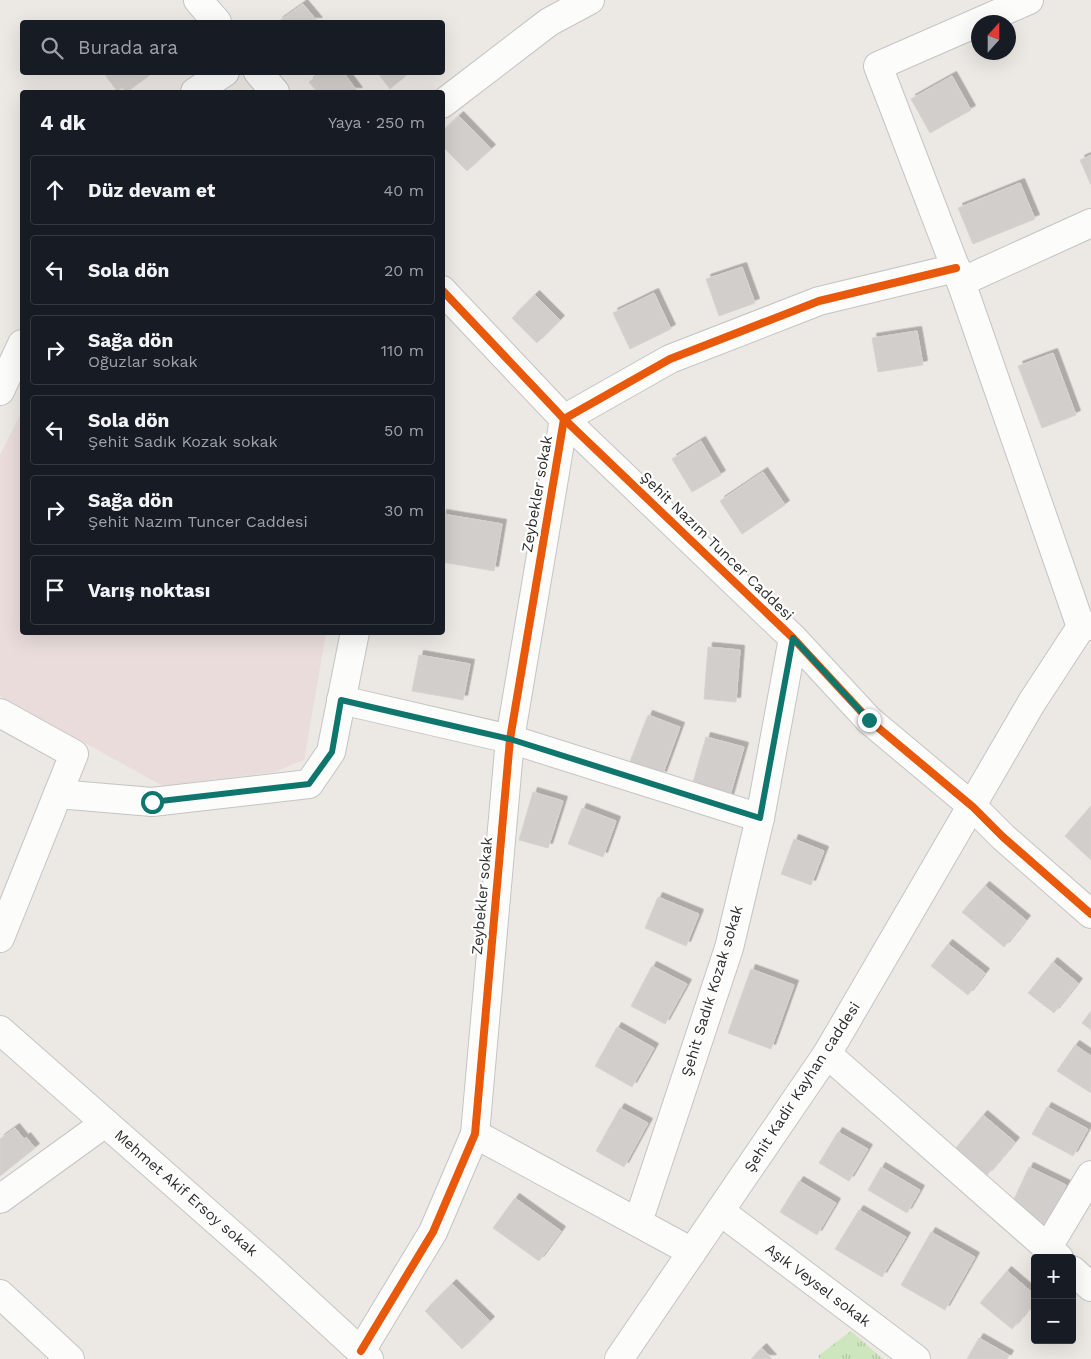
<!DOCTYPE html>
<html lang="tr">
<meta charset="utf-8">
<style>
:root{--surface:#171b24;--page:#242831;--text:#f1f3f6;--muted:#9ea1a6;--line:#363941}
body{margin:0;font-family:"Work Sans",sans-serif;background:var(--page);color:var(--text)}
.controls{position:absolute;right:15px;bottom:15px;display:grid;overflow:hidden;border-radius:5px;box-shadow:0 5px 20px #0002}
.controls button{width:45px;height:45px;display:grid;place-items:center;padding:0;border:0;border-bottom:1px solid var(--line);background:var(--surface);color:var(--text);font:25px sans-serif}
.compass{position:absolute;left:971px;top:15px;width:45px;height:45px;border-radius:50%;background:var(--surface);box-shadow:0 5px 20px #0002;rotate:21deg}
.stop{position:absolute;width:15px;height:15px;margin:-11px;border:4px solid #0f766e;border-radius:50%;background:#fff}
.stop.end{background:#0f766e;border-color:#fff;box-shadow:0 1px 5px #0008}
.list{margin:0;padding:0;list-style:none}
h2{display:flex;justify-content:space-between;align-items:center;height:65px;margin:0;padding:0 20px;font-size:21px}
h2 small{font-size:16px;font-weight:400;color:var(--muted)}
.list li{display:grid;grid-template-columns:32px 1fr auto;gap:15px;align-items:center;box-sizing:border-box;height:70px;margin:0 10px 10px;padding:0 10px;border:1px solid var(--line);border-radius:5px}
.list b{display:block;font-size:19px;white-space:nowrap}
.list p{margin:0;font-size:16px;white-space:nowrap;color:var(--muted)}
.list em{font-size:16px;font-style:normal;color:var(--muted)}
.icon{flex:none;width:28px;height:28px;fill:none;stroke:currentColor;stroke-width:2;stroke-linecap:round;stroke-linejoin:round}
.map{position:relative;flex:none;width:1091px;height:1359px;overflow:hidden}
.search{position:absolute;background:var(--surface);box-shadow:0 5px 20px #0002;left:20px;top:20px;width:425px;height:55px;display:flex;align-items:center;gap:12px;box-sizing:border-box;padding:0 18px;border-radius:5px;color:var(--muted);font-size:19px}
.panel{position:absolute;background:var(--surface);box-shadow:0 5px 20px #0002;left:20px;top:90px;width:425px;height:545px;border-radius:5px}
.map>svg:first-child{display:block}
.medical{fill:#e9dcdb}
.park{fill:url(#park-tufts)}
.building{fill:#d1cecb;stroke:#d7d4d0;filter:url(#shadow)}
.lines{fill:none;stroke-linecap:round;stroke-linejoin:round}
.minor-casing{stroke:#c5c4c5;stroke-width:30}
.minor{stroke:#fcfcfb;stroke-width:28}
.cycleway-casing{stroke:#fff;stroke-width:11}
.cycleway{stroke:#e8590c;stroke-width:8}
.route{stroke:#0f766e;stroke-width:6}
.labels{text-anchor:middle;stroke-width:4.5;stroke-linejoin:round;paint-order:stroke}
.street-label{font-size:15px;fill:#2e2e2e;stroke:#fff}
</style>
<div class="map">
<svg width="1091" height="1359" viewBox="0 0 1091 1359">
<defs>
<pattern id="park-tufts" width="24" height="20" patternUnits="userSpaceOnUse" patternTransform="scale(1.25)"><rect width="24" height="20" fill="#cee6be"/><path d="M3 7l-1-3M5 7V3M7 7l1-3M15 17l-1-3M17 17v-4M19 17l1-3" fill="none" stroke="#b1c6a4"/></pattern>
<filter id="shadow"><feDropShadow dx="4.5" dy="-4.5" stdDeviation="0" flood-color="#0004"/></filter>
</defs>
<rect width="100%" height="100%" fill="#ece8e4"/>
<!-- medical -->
<polygon class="medical" points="22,411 22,632 326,633 304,760 274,772 163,786 0,696 0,455"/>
<!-- park -->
<polygon class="park" points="851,1331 883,1359 820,1359 818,1356"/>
<!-- building -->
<g class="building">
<polygon points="303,4 318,22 278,22"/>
<polygon points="103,72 154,72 127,92 122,88 117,91"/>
<polygon points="322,72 343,72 358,92 317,92 309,82"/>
<polygon points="377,72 410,72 390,89"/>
<polygon points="952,76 971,110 930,133 911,99"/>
<polygon points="459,116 491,149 467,171 442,146 442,132"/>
<polygon points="1091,155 1091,185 1080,160"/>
<polygon points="1020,183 1035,219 973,244 958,208"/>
<polygon points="742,267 755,303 719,316 706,279"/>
<polygon points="654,293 671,329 630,349 613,313"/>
<polygon points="535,295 560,320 537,343 512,318"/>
<polygon points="917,331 923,365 878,372 872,338"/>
<polygon points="1053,353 1076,415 1042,428 1018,366"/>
<polygon points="701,441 721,475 692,492 672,459"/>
<polygon points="763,472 785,505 742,534 720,501"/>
<polygon points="442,514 502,524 494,571 442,562"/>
<polygon points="708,647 740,650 736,702 704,699"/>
<polygon points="419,655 470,664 463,700 412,691"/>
<polygon points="648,715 680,727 662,776 629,764"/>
<polygon points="706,737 744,747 729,799 691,789"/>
<polygon points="533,792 563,801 548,848 519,840"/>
<polygon points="1091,806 1091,860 1065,836"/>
<polygon points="582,808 616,821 603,857 568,844"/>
<polygon points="794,839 824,851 811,885 781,874"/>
<polygon points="985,886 1026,920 1004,947 962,912"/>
<polygon points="658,897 699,914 686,946 645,928"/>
<polygon points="948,944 985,973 968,995 931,966"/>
<polygon points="1053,962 1078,983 1054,1013 1028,993"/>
<polygon points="652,966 687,984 665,1024 631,1006"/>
<polygon points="751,969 794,985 771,1049 728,1033"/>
<polygon points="1091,1011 1091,1030 1082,1023"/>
<polygon points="617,1027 654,1048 632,1087 595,1066"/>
<polygon points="1075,1045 1091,1056 1091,1093 1057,1071"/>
<polygon points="1047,1107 1088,1129 1073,1156 1032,1134"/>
<polygon points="620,1108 648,1123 624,1167 596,1151"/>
<polygon points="983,1115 1015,1142 987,1175 955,1149"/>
<polygon points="15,1128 24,1139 26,1137 35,1148 0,1176 0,1139"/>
<polygon points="838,1132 868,1149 849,1181 819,1163"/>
<polygon points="881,1167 920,1190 907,1213 868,1190"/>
<polygon points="1029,1167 1066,1185 1045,1228 1009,1210"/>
<polygon points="799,1181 836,1203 817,1235 780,1212"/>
<polygon points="515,1198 561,1231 539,1261 493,1228"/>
<polygon points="859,1210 906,1237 882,1277 835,1249"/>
<polygon points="931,1232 975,1257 945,1310 901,1285"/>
<polygon points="1007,1271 1035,1295 1035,1302 1012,1329 980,1303"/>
<polygon points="452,1284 490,1321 462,1349 425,1311"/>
<polygon points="979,1338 1009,1355 1007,1359 967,1359"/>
<polygon points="762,1348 772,1359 751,1359"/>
</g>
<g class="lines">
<!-- minor casing -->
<g class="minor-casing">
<g id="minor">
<polyline points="198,0 217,22"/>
<polyline points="1029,0 878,66 961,282 1081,627"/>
<polyline points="258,72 275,92"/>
<polyline points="195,92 225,72"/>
<polyline points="442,104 549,22 590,0"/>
<polyline points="961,282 1091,223"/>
<polyline points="442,290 564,419 793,638 869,720 973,807 1003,837 1091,914"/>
<polyline points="0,391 22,344"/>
<polyline points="341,700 510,739 760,818"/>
<polyline points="0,713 74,754 0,938"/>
<polyline points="58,794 152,802 309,784 331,752 355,632"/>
<polyline points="0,1030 270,1268 369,1359"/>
<polyline points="827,1054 1059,1258"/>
<polyline points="475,1134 692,1252"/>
<polyline points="0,1199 105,1123"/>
<polyline points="720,1211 916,1359"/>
<polyline points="638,1222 729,948 760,818 793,638"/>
<polyline points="1048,1247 1091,1175"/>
<polyline points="1072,1270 1091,1287"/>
<polyline points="0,1294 70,1359"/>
<polyline points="361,1351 433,1232 475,1134 510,739 564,419 670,359 819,301 956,268"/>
<polyline points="619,1359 827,1054 1032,702 1081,627 1091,626"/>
</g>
</g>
<!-- minor -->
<use href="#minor" class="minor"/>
<!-- cycleway casing -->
<g class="cycleway-casing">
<g id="cycleway">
<polyline points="442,290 564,419 793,638 869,720 973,807 1003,837 1091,914"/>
<polyline points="361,1351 433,1232 475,1134 510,739 564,419 670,359 819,301 956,268"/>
</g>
</g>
<!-- cycleway -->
<use href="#cycleway" class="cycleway"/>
</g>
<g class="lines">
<!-- route -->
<polyline class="route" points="152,802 309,784 332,752 341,700 510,739 760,818 793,638 869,720"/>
</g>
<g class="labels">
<!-- street labels -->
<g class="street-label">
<text transform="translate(537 494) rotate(-80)" y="5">Zeybekler sokak</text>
<text transform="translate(717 546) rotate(44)" y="5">Şehit Nazım Tuncer Caddesi</text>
<text transform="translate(482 896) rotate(-85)" y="5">Zeybekler sokak</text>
<text transform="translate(712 991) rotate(-73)" y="5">Şehit Sadık Kozak sokak</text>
<text transform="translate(802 1087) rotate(-57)" y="5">Şehit Kadir Kayhan caddesi</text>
<text transform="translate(186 1193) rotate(41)" y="5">Mehmet Akif Ersoy sokak</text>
<text transform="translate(818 1285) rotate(37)" y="5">Aşık Veysel sokak</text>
</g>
</g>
</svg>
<div class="controls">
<button>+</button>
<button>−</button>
</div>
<svg class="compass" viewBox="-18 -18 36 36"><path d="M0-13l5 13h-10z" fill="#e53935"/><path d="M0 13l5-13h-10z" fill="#9ea1a6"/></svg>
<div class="stop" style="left:152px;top:802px"></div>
<div class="stop end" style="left:869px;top:720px"></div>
<div class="search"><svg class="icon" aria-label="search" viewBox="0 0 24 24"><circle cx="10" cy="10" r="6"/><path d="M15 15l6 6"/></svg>Burada ara</div>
<section class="panel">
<h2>4 dk<small>Yaya · 250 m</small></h2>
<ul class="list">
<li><svg class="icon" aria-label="ahead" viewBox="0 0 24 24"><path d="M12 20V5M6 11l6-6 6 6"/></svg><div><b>Düz devam et</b></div><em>40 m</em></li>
<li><svg class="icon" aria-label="left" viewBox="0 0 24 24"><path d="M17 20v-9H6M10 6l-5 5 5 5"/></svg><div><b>Sola dön</b></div><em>20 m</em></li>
<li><svg class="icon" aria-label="right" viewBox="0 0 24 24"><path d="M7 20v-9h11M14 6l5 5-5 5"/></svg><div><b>Sağa dön</b><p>Oğuzlar sokak</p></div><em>110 m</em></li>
<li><svg class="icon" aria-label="left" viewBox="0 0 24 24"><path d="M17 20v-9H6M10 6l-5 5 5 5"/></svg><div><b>Sola dön</b><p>Şehit Sadık Kozak sokak</p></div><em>50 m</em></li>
<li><svg class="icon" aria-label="right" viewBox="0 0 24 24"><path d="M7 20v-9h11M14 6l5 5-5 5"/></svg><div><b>Sağa dön</b><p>Şehit Nazım Tuncer Caddesi</p></div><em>30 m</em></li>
<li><svg class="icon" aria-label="arrive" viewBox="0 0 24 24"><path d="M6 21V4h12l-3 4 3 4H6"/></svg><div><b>Varış noktası</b></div></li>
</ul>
</section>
</div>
